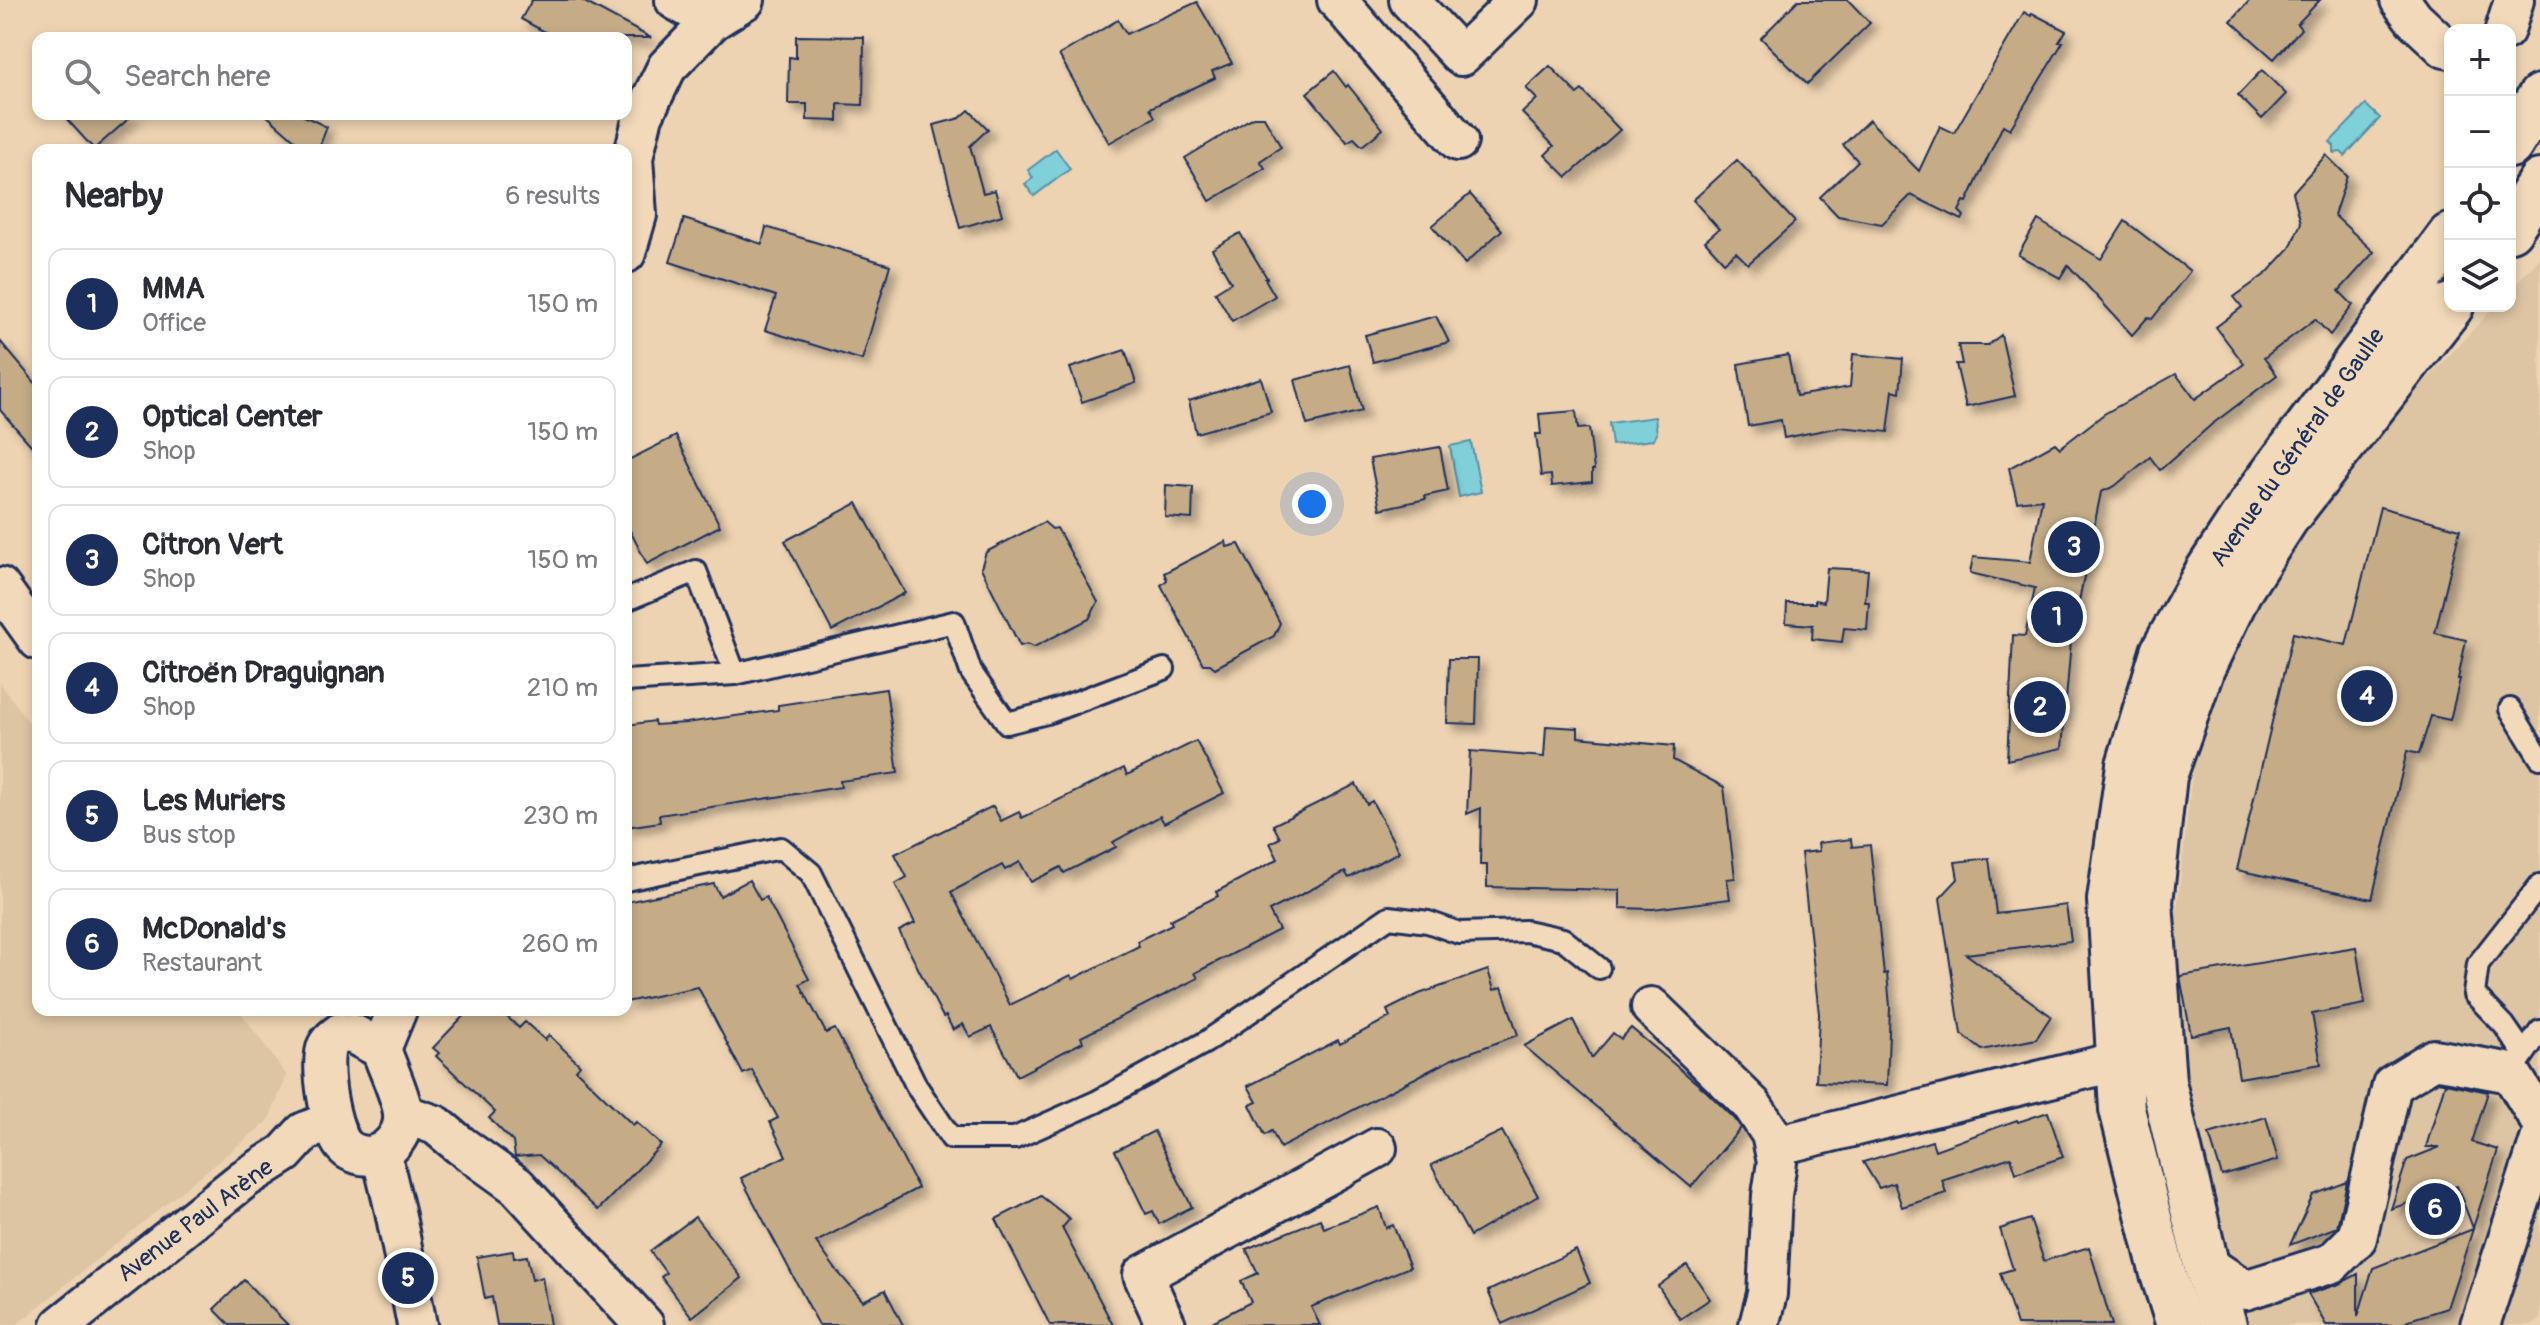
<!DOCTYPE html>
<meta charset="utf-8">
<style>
:root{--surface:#fff;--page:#f2f2f3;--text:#2b2b33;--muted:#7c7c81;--line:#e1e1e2;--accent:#1b2f5e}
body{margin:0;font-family:Pangolin,sans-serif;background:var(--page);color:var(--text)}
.controls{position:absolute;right:24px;top:24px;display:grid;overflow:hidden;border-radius:16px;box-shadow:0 4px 12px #0003}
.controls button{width:72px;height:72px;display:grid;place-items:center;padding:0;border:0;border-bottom:2px solid var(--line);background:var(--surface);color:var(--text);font:40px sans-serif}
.you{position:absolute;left:1312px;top:504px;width:28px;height:28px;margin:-20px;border:6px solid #fff;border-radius:50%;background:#1a73e8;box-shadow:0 0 0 12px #1a73e833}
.badge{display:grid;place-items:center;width:52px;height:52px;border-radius:50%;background:var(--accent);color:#fff;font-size:26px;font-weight:700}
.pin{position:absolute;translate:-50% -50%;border:4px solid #fff;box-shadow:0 2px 8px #0006}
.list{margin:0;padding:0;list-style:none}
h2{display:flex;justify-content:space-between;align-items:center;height:104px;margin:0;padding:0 32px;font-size:34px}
h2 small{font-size:26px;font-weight:400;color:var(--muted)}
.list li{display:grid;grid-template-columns:52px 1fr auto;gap:24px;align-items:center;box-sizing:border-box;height:112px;margin:0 16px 16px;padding:0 16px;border:2px solid var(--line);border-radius:16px}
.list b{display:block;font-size:30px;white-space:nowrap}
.list p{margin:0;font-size:26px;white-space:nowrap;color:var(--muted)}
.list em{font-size:26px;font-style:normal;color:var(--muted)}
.icon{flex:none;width:44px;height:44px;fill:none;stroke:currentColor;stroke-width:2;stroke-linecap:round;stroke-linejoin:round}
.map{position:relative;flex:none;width:2540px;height:1325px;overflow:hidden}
.search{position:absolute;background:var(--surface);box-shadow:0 4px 12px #0003;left:32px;top:32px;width:600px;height:88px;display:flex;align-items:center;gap:20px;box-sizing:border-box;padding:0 28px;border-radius:16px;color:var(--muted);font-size:30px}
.panel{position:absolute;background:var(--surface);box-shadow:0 4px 12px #0003;left:32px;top:144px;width:600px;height:872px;border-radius:16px}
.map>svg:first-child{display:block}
.built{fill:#ddc4a3}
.water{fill:#7fd0d9;stroke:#5790a8;stroke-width:2}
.building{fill:#c5ac87;stroke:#1b2f5e;stroke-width:2;filter:url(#shadow)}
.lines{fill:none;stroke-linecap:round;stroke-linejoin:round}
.lane-casing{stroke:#1b2f5e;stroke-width:26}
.street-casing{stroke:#1b2f5e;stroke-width:44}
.primary-casing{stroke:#1b2f5e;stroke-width:50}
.lane{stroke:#f2d9ba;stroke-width:20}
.street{stroke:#f2d9ba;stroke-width:38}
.primary{stroke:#f2d9ba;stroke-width:44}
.labels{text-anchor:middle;stroke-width:6;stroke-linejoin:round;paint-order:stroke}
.street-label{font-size:24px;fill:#1b2f5e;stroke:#f2d9ba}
</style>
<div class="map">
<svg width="2540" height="1325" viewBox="0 0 2540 1325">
<defs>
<filter id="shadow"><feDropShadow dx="7" dy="7" stdDeviation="4" flood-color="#0004"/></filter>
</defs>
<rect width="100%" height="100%" fill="#edd3b1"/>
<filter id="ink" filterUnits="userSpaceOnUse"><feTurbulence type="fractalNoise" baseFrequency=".0125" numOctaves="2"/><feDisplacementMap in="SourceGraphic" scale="16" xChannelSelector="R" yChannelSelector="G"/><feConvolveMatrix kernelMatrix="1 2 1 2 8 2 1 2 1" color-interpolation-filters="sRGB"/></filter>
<g filter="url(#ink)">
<!-- built -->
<g class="built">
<polygon points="2540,258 2540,1319 2530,1325 2237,1325 2202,1169 2179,1042 2176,918 2194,757 2221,672 2303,529 2420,387 2495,306 2510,306 2510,290"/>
<polygon points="0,683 38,735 38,1010 239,1010 287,1076 268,1121 16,1325 0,1325"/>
</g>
<!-- water -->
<g class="water">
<polygon points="2366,105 2380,118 2345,156 2341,152 2334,153 2334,146 2330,142"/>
<polygon points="1056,149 1070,169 1034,196 1025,184 1033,178 1028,170"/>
<polygon points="1655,417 1657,434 1653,440 1612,445 1609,423"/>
<polygon points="1471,442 1481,492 1459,497 1450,446"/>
</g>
<!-- building -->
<g class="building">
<polygon points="532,0 581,0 651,38 556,38 521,19"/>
<polygon points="1798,0 1848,0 1870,23 1807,84 1761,38"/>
<polygon points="2250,0 2320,0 2297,24 2301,29 2274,59 2231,21"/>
<polygon points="1197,2 1232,63 1212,71 1215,78 1150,108 1155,117 1109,143 1059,55 1118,20 1126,34"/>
<polygon points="2024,12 2031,16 2032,13 2066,31 2059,42 2063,42 2010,129 2003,125 1967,202 1964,201 1959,211 1964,216 1962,220 1911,195 1882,224 1838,216 1820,197 1858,161 1843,145 1869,120 1919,171 1940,126 1954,133"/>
<polygon points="796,36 864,37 863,105 838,104 838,121 807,120 807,104 788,104 789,57 796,58"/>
<polygon points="1550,66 1577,94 1582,90 1620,130 1567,177 1545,155 1554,146 1522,113 1537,99 1526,88"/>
<polygon points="2262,70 2286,94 2262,119 2238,95"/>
<polygon points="1334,71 1346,87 1348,85 1383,129 1362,146 1354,138 1347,142 1307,93"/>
<polygon points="969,110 988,129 970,146 983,193 995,190 1002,215 960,228 934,125 960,118"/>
<polygon points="62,114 134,114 94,149"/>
<polygon points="265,114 300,114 327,127 318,150 306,150"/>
<polygon points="1253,117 1264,117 1281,147 1260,161 1265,168 1210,201 1185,158"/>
<polygon points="2326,155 2347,176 2334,215 2374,252 2339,291 2353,305 2330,335 2315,319 2264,358 2277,375 2211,425 2160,470 2150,457 2115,486 2101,492 2071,641 2062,748 2007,760 2013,635 2025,636 2035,588 1970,573 1973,557 2030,562 2042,499 2017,502 2009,468 2055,443 2060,448 2104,414 2176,374 2195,399 2244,364 2216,327 2242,307 2234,297 2267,273 2290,248 2301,223 2293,192"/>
<polygon points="1737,160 1795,222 1748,264 1736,252 1724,262 1705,241 1719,229 1693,200"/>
<polygon points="1470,194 1502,230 1465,264 1432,226"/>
<polygon points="684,219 762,244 766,227 890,265 862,360 765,330 776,296 670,262"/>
<polygon points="2038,220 2101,259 2125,221 2190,271 2152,319 2148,317 2132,335 2068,265 2060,278 2018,255"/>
<polygon points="1240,233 1267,278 1265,279 1275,296 1232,321 1215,292 1231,282 1212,249"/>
<polygon points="1436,316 1449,342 1373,362 1365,335"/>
<polygon points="2001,335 2015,396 1966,407 1956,364 1962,364 1958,345 1988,345"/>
<polygon points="0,341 38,386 38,453 0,410"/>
<polygon points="1125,350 1136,383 1082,402 1070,368"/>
<polygon points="1853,354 1903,359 1900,392 1893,390 1888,432 1840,427 1784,438 1781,420 1748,426 1738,364 1788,355 1796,396 1850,387"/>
<polygon points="1350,365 1362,411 1307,425 1295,380"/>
<polygon points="1261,378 1271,412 1196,433 1189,401"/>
<polygon points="1576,411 1578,429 1589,428 1594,470 1592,470 1592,482 1552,486 1551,475 1541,476 1536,434 1541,434 1539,414"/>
<polygon points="676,436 720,526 647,564 626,523 626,461"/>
<polygon points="1440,447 1448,491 1425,496 1426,499 1380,509 1370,459"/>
<polygon points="1166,485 1193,487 1192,519 1165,517"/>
<polygon points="857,503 905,593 832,631 785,541"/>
<polygon points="2380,507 2460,529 2435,633 2466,640 2458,679 2460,679 2450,720 2431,716 2419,754 2407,751 2372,899 2237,870 2293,633 2346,645"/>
<polygon points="1044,522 1052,529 1057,528 1098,602 1089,619 1034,647 1027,644 1020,646 981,568 986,552"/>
<polygon points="1226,541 1227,547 1239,544 1280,623 1274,636 1215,668 1210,664 1203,664 1161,585 1167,580 1164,573"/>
<polygon points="1827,568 1868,570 1865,602 1869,602 1867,630 1844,628 1842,642 1812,639 1813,625 1786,623 1787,603 1815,603 1815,600 1824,602"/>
<polygon points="1449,659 1478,659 1476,724 1447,723"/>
<polygon points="886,689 898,773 840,781 841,787 659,815 660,822 626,827 626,725 654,721 655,725 686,723 778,710 778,705"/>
<polygon points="1546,726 1578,728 1578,737 1674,746 1673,760 1724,787 1735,878 1727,879 1730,899 1653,909 1620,908 1620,890 1487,887 1487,865 1480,865 1481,808 1467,814 1470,751 1544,757"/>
<polygon points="1196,741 1224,793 1164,823 1160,816 1113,842 1116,847 1064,873 1061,867 1031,882 1020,862 1005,870 1002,865 951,892 1010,1005 1071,975 1073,979 1139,946 1137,941 1172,924 1170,920 1218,896 1216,892 1278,859 1270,843 1280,838 1273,825 1356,784 1367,804 1372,801 1399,852 1349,878 1345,872 1269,911 1279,930 1195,973 1198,978 1081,1037 1083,1042 1017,1076 991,1027 970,1037 963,1024 953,1030 946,1016 943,1017 899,931 915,923 895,884 907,877 895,854 993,806 1001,821 1019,812 1022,818 1124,768 1127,775"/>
<polygon points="1851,839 1852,847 1870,845 1884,974 1887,973 1890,1007 1887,1085 1816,1082 1819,1014 1801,853 1819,851 1818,843"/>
<polygon points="1989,858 1996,914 2066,905 2071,941 1966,954 2051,1016 2036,1039 1982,1050 1961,1034 1940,898 1958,879 1955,862"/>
<polygon points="749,880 760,900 766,897 809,979 800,984 826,1033 835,1029 918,1188 816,1242 837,1271 863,1301 885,1290 903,1325 819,1325 741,1178 786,1156 770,1122 778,1118 752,1070 743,1074 698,987 626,1002 626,902 714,884 720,896"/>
<polygon points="2356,947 2365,1004 2312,1014 2321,1064 2239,1078 2231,1027 2191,1035 2180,976"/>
<polygon points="1488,970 1494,990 1502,987 1518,1035 1452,1059 1280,1148 1272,1131 1265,1135 1250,1105 1257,1102 1248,1086 1338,1040 1340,1044 1390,1017 1387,1010 1419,994"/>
<polygon points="469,1010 500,1010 519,1028 525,1022 545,1040 549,1035 580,1065 576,1070 633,1125 636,1122 661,1145 598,1210 539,1155 515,1157 513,1142 489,1118 495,1112 436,1056 439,1053 433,1048"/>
<polygon points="1573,1020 1592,1058 1613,1033 1621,1039 1631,1028 1706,1091 1735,1119 1741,1128 1691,1187 1524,1046"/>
<polygon points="2445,1083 2488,1092 2472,1142 2498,1150 2473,1228 2457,1186 2391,1209 2407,1160 2440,1147 2426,1147"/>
<polygon points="2048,1112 2063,1157 2016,1173 2011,1157 1942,1180 1946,1193 1902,1207 1894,1183 1879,1188 1863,1162 1932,1141 1935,1150 2017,1120 2018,1122"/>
<polygon points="2266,1117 2278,1160 2222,1176 2209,1134"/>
<polygon points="1154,1131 1192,1207 1159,1224 1153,1211 1146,1214 1115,1151"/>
<polygon points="1502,1131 1538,1196 1470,1236 1431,1165"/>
<polygon points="2347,1182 2337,1227 2290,1245 2313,1195"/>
<polygon points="1041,1196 1070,1219 1062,1228 1113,1325 1050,1325 996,1219"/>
<polygon points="1379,1207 1386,1228 1393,1225 1410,1267 1311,1307 1320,1325 1206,1325 1251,1302 1241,1281 1258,1273 1246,1249 1320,1219 1324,1228"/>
<polygon points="695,1217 742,1278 692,1317 661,1277 666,1273 650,1251"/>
<polygon points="2030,1219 2044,1261 2089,1247 2112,1325 2017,1325 2000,1273 2013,1269 2000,1229"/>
<polygon points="2473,1229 2447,1308 2412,1319 2401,1325 2326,1325 2308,1294 2339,1284 2358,1274 2358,1316 2373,1268"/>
<polygon points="1576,1250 1590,1283 1502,1324 1488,1291"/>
<polygon points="513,1251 514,1258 527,1256 532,1280 542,1277 550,1325 497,1325 492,1297 485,1299 477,1257"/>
<polygon points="1687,1265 1710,1299 1680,1319 1658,1286"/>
<polygon points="244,1280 270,1307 288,1325 230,1325 214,1309"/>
</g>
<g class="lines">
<!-- lane casing -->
<g class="lane-casing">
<g id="lane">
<polyline points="626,600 696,571 735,674"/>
<polyline points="626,681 735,674 954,622 971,672 1007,723 1047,713 1164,669"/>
<polyline points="2510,709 2540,758"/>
<polyline points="626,880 781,848 811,873 917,1087 951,1138 1015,1138 1096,1102 1206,1042 1389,917 1428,922 1459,933 1526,931 1563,939 1599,968"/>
<polyline points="2524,1054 2504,1025 2474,994 2478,964 2540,885"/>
<polyline points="2518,1063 2540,1031"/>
</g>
</g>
<!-- street casing -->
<g class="street-casing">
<g id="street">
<polyline points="675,0 712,21"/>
<polyline points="1337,0 1458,141"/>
<polyline points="1409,0 1461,56 1519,0"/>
<polyline points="2400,0 2414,19 2445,48 2450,49"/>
<polyline points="2505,30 2514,0"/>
<polyline points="626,253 637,215 633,158 643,116 667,67 712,21 745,0"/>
<polyline points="0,587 38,640"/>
<polyline points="1651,1007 1752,1105 1771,1134 1777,1162 1772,1195 1767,1294 1759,1325"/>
<path d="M340,1033L353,1034L381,1049C387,1067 401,1096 403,1113C405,1132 391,1151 373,1155C364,1157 352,1154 345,1147C330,1133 319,1064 327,1046C330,1040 335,1037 340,1033Z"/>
<polyline points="381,1049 397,1010"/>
<polyline points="403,1114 436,1125 460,1145 517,1186 644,1325"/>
<polyline points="1775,1146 2119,1061"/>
<polyline points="381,1153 395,1211 417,1325"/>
<polyline points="2206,1264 2245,1290 2332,1263 2357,1238 2392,1085 2434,1059 2511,1073 2540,1121"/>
<polyline points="61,1325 244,1179 285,1153 304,1132 331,1121"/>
<polyline points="1166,1325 1143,1275 1377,1148"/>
<polyline points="2480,1325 2540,1140"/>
</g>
</g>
<!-- primary casing -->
<g class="primary-casing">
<g id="primary">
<polyline points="2510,145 2540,97"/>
<polyline points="2510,229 2540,182"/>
<polyline points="2179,1325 2163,1274 2122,1109 2110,900 2129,765 2163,652 2208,571 2259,493 2450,236"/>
<polyline points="2224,1325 2206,1264 2163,1082 2150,902 2164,776 2202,668 2239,591 2286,518 2451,306"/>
</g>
</g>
<!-- lane -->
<use href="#lane" class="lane"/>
<!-- street -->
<use href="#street" class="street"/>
<!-- primary -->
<use href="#primary" class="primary"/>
</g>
</g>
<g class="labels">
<!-- street labels -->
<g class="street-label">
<text transform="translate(2297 447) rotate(-55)" y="8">Avenue du Général de Gaulle</text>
<text transform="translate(195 1220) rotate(-37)" y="8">Avenue Paul Arène</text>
</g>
</g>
</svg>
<div class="controls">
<button>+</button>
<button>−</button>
<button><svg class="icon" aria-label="locate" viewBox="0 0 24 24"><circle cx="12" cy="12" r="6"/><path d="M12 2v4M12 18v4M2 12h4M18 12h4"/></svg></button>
<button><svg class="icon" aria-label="layers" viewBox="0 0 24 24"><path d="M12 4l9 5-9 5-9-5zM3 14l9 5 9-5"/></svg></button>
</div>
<div class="you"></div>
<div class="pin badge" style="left:2057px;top:617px">1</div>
<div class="pin badge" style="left:2040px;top:707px">2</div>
<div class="pin badge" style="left:2074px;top:547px">3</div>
<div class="pin badge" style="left:2367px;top:696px">4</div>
<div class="pin badge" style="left:408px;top:1278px">5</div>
<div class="pin badge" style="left:2435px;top:1209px">6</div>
<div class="search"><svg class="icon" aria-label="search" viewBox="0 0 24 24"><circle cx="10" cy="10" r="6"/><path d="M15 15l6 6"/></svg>Search here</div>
<section class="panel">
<h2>Nearby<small>6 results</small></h2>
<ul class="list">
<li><span class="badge">1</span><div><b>MMA</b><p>Office</p></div><em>150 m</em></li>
<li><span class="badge">2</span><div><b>Optical Center</b><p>Shop</p></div><em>150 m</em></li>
<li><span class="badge">3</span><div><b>Citron Vert</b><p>Shop</p></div><em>150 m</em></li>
<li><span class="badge">4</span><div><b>Citroën Draguignan</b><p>Shop</p></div><em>210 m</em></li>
<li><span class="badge">5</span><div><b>Les Muriers</b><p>Bus stop</p></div><em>230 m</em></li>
<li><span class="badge">6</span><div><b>McDonald's</b><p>Restaurant</p></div><em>260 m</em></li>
</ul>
</section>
</div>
